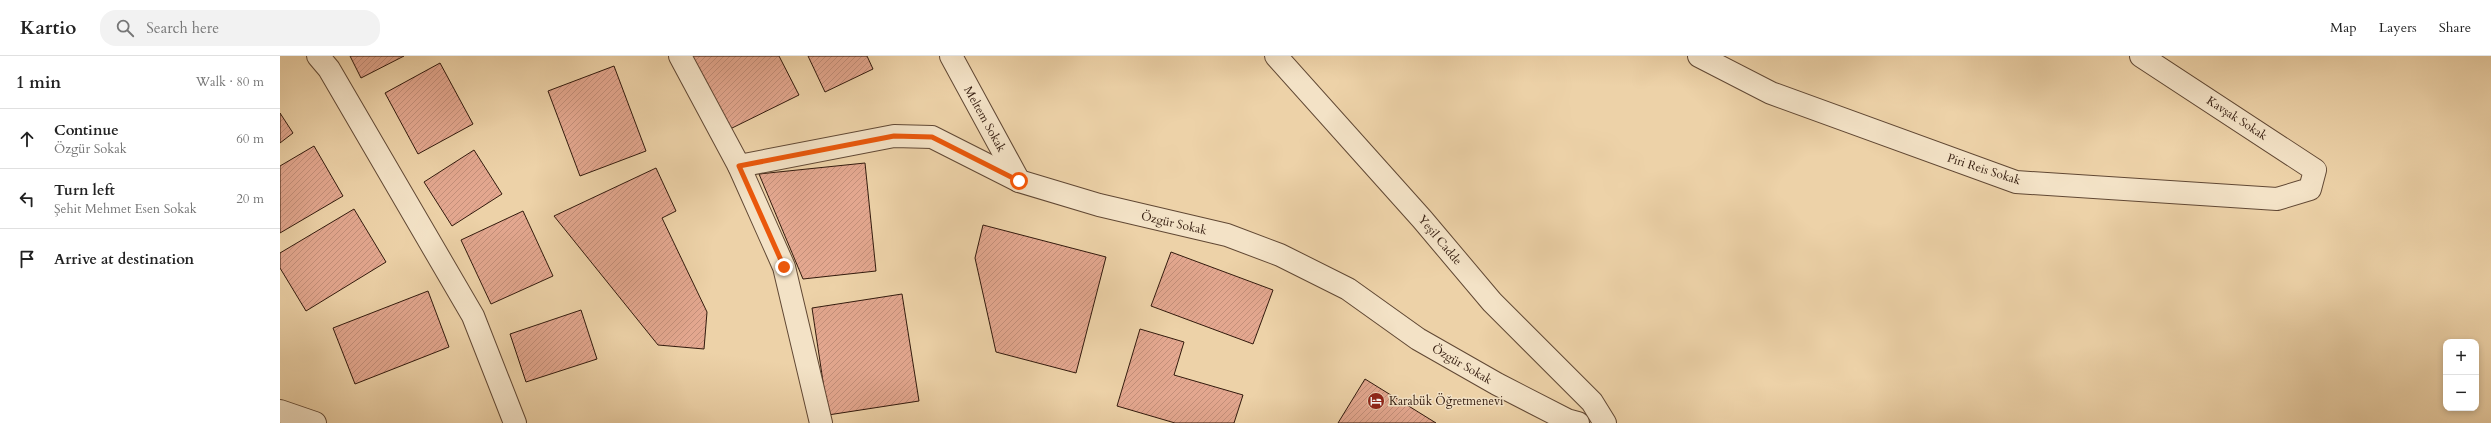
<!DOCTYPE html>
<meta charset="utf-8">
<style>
:root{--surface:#fff;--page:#f2f2f2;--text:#222;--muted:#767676;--line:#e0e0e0}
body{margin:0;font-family:Cardo,serif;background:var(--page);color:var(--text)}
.controls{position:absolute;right:12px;bottom:12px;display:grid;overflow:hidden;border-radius:8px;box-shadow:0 2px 6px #0003}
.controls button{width:36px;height:36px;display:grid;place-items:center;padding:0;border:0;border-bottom:1px solid var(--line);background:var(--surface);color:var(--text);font:20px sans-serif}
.stop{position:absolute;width:12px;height:12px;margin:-9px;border:3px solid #ea580c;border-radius:50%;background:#fff}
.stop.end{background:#ea580c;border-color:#fff;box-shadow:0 1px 4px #0008}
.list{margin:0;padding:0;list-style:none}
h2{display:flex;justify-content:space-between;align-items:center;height:52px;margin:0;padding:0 16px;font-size:17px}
h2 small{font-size:13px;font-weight:400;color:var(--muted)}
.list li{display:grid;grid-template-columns:26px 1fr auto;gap:12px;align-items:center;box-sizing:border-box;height:60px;padding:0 16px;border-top:1px solid var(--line)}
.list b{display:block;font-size:15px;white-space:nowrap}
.list p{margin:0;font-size:13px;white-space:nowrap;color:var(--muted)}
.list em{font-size:13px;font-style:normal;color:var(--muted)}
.icon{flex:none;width:22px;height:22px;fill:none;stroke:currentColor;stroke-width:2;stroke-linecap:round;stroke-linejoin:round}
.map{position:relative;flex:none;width:2211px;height:367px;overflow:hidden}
header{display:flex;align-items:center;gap:24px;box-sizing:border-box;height:56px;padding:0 20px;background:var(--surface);border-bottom:1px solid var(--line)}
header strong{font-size:19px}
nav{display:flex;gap:22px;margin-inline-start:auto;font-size:14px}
.search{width:280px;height:36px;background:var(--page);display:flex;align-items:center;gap:10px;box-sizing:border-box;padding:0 14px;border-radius:16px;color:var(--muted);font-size:15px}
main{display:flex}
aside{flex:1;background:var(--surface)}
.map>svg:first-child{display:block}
.building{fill:url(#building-hatch);stroke:#321a0d}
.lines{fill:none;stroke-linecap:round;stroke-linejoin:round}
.minor-casing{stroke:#614834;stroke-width:24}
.minor{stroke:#f3e2c6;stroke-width:22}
.route{stroke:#ea580c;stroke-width:5}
.labels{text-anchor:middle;stroke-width:3;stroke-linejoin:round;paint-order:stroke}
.street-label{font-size:12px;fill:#321a0d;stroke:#f3e2c6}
.poi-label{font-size:12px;fill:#321a0d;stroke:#f3e2c6;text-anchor:start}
</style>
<header>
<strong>Kartio</strong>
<div class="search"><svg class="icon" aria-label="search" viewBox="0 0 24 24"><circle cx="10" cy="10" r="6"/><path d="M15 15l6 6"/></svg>Search here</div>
<nav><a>Map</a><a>Layers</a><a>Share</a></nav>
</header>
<main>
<aside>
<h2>1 min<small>Walk · 80 m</small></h2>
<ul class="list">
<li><svg class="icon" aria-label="ahead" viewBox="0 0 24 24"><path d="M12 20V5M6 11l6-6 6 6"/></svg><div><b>Continue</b><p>Özgür Sokak</p></div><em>60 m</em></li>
<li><svg class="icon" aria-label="left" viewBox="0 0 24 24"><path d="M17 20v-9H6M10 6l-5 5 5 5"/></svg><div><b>Turn left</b><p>Şehit Mehmet Esen Sokak</p></div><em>20 m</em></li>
<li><svg class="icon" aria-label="arrive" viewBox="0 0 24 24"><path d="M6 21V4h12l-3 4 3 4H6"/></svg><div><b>Arrive at destination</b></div></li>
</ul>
</aside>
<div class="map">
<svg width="2211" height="367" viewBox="0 0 2211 367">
<defs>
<pattern id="building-hatch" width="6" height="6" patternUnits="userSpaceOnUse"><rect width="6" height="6" fill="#e3a78f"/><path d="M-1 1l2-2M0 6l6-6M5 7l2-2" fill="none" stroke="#c38f7a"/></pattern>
</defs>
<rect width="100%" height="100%" fill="#edd2a8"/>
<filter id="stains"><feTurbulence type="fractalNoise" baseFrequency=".005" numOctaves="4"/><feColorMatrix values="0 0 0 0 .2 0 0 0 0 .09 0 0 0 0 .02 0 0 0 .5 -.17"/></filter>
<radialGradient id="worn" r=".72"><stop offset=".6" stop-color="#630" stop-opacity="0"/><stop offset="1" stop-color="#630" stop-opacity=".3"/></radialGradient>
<!-- building -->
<g class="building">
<polygon points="70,0 124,0 81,22"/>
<polygon points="409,0 499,0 519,39 446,75"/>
<polygon points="528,0 587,0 593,13 545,36"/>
<polygon points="160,7 193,68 138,98 105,37"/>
<polygon points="334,10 366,95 300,120 268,35"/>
<polygon points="0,57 13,77 0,87"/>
<polygon points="34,90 63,140 0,177 0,110"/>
<polygon points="194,94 222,138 172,170 144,126"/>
<polygon points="585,107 596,215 523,223 479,118"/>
<polygon points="376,112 396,155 382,162 427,256 424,293 378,289 274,160"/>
<polygon points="74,153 106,206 26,255 0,212 0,197"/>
<polygon points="243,155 273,220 211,248 181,184"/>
<polygon points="703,169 826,201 796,317 716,296 695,202"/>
<polygon points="891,196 993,234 973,288 871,250"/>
<polygon points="148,235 169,291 75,328 53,272"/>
<polygon points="622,238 639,345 548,359 532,252"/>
<polygon points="301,254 317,303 246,326 230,278"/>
<polygon points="860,273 904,286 894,319 963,339 954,367 895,367 837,350"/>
<polygon points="1085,323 1156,367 1058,367"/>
</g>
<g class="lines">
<!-- minor casing -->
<g class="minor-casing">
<g id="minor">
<polyline points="38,0 49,13 193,260 235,367"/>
<polyline points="400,0 459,110 504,211 541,367"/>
<polyline points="671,0 739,125"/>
<polyline points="996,0 1142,163 1212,246 1312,346 1325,367"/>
<polyline points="1419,0 1491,37 1736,126 1997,143 2030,133 2035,114 1861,0"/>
<polyline points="459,110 614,80 652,81 739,125 819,149 947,179 1000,199 1068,233 1138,283 1217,328 1287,364 1298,367"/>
<polyline points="0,355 35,367"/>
</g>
</g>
<!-- minor -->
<use href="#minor" class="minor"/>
</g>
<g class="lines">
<!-- route -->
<polyline class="route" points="504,211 459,110 614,80 652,81 739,125"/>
</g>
<!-- icons -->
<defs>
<g id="hotel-disc" transform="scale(0.9)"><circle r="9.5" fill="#8f2418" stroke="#f3e2c6"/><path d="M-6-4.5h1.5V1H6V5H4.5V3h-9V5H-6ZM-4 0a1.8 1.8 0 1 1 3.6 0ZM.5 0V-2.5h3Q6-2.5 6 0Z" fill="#fff"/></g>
</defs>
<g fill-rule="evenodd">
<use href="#hotel-disc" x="1096" y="345"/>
</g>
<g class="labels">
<!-- street labels -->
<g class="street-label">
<text transform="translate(1957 62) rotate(33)" y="4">Kavşak Sokak</text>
<text transform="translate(705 63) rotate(61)" y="4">Meltem Sokak</text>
<text transform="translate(1704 113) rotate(18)" y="4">Piri Reis Sokak</text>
<text transform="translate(894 167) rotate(13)" y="4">Özgür Sokak</text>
<text transform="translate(1160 184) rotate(50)" y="4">Yeşil Cadde</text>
<text transform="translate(1182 308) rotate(30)" y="4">Özgür Sokak</text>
</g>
<!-- poi labels -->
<g class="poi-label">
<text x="1109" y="349">Karabük Öğretmenevi</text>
</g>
</g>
<rect width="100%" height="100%" filter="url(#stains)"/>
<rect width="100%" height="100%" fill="url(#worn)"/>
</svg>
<div class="controls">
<button>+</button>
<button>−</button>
</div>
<div class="stop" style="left:739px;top:125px"></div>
<div class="stop end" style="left:504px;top:211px"></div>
</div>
</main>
